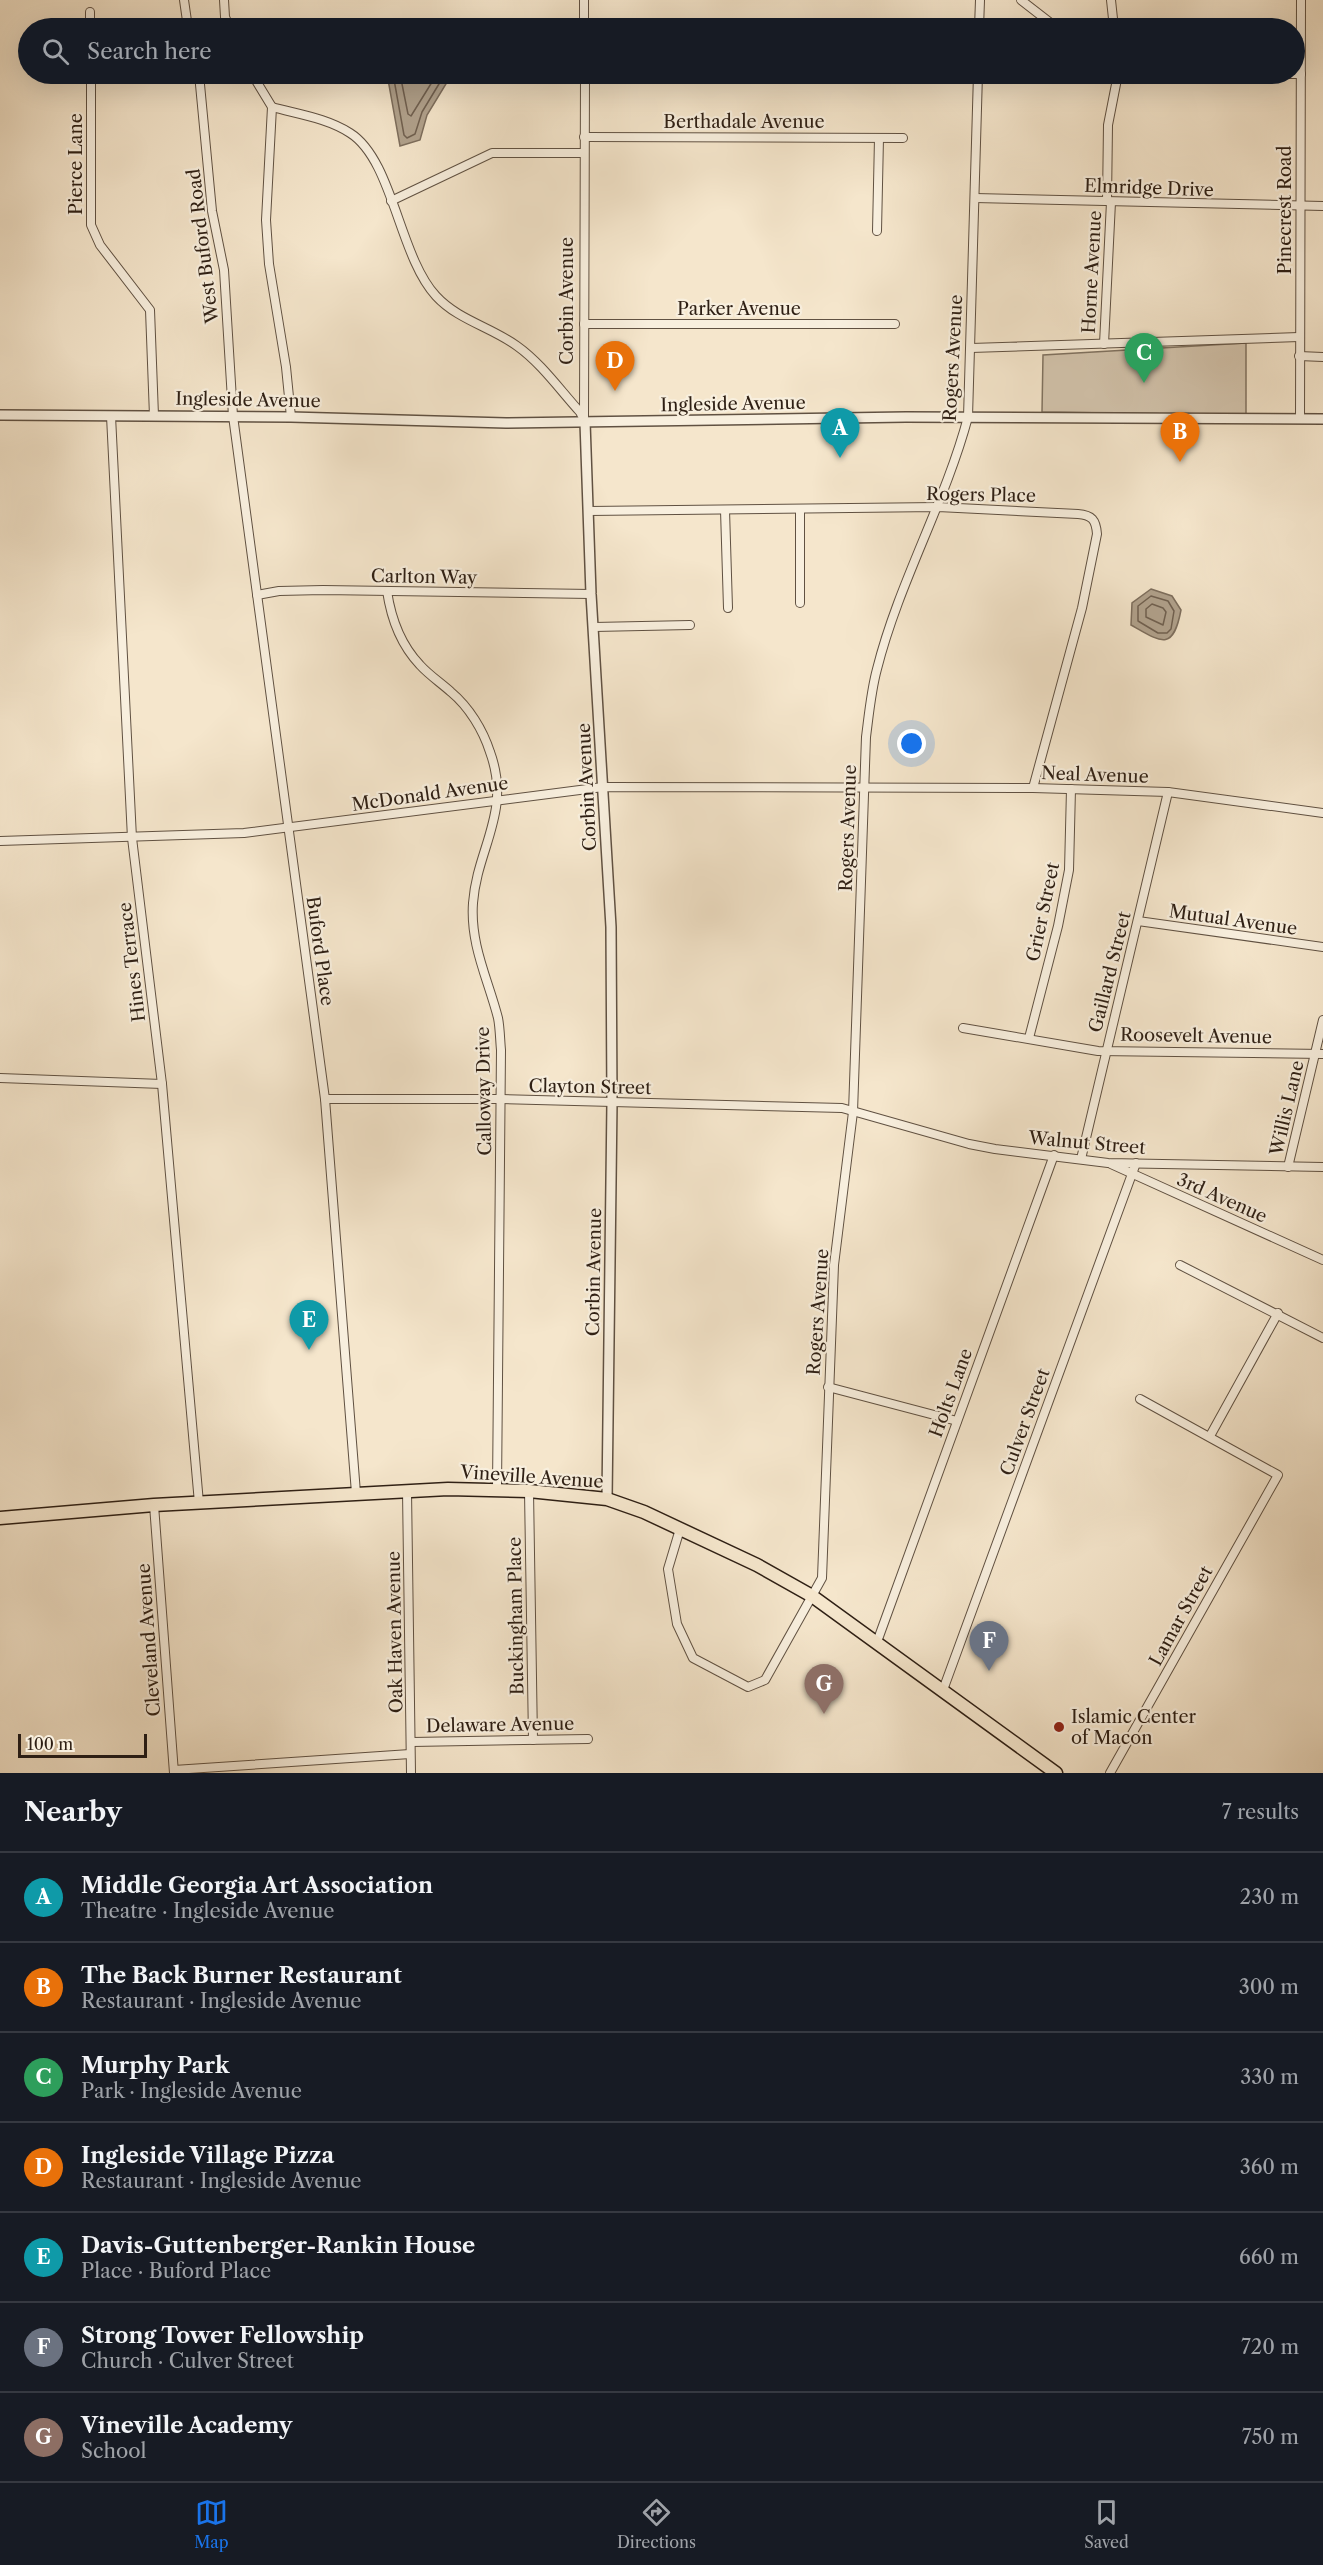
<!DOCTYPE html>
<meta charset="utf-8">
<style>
:root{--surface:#171b24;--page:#242831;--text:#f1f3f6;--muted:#9ea1a6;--line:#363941;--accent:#1a73e8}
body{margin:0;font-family:"Libre Caslon Text",serif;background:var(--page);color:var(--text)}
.scale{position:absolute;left:18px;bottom:15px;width:129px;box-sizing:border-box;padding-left:6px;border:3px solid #2e1f14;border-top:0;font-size:16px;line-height:21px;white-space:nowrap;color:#2e1f14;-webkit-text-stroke:4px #f8efde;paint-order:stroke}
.you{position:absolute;left:912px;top:744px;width:21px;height:21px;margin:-15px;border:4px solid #fff;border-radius:50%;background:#1a73e8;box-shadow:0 0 0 9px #1a73e833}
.badge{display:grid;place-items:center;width:39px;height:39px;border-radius:50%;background:var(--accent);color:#fff;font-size:20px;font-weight:700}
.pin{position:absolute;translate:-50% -50px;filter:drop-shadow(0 2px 3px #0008)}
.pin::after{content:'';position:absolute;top:32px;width:21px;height:18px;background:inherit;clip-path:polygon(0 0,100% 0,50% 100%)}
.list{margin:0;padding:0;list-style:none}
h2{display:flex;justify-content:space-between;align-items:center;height:78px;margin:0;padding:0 24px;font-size:26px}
h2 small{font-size:20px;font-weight:400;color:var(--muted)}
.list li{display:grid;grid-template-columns:39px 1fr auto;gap:18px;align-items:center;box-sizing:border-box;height:90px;padding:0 24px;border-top:2px solid var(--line)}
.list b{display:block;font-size:22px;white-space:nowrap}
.list p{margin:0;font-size:20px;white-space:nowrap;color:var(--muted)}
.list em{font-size:20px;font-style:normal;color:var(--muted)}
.icon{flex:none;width:33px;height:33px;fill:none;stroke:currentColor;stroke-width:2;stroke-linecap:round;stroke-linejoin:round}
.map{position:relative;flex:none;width:1323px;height:1773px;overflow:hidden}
.search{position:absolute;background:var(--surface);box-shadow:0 6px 24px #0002;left:18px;right:18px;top:18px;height:66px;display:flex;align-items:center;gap:15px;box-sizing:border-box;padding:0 21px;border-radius:33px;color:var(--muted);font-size:22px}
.sheet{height:708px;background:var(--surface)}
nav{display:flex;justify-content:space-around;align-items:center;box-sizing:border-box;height:84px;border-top:2px solid var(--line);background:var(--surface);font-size:16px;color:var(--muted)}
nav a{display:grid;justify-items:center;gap:3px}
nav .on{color:var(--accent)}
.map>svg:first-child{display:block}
.green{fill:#d3c4ad;stroke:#807260;stroke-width:1.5}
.water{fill:#b1a28d;stroke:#7d6e5d;stroke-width:1.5}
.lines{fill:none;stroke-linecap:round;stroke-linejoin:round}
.shore{stroke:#706050;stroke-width:1.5}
.minor-casing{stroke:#605142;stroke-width:10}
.tertiary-casing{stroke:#605142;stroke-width:12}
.primary-casing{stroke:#2e1f14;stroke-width:15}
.minor{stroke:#f8efde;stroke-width:8}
.tertiary{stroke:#f8efde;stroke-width:9}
.primary{stroke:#f5e6cc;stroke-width:12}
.poi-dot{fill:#8f2418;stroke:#f8efde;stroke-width:2}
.labels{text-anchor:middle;stroke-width:4.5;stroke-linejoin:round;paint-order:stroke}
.street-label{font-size:18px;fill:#2e1f14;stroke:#f8efde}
.poi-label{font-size:18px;fill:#2e1f14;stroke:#f8efde;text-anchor:start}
</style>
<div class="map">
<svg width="1323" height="1773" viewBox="0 0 1323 1773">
<rect width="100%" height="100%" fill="#f5e6cc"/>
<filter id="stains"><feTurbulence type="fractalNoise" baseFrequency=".00333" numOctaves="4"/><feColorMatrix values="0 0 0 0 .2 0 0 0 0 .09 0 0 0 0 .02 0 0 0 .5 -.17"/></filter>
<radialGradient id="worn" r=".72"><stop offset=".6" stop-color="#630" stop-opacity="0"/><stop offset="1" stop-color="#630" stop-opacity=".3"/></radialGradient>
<!-- green -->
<polygon class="green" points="1246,343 1246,415 1042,412 1043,355"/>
<!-- water -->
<g class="water">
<polygon points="387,74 452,74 427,115 420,140 400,146"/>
<path d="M1151,589L1172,596L1181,610C1173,652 1161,642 1131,625L1132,603Z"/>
</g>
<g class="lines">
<!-- shore -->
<g class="shore">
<polyline points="393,74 404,135 407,138 415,134 422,112 445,74"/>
<polyline points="400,74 408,114 411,116 437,74"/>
<polygon points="1151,596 1168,601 1174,611 1171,629 1167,633 1158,633 1138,621 1138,606"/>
<polygon points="1152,604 1163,608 1166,612 1163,625 1146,617 1146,609"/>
</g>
<!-- minor casing -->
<g class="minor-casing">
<g id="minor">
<polyline points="184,0 188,28"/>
<polyline points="224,0 225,17 230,28"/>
<polyline points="584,0 584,28"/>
<polyline points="1021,0 1057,28"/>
<polyline points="1111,0 1114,28"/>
<polyline points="90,12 90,28"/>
<polyline points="979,28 980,0"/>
<polyline points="91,74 91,225 100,245 150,310 154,416"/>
<polyline points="199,74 212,211 224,270 233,416 325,1099 356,1493"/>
<polyline points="252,74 272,107 266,220 269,264 286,367 291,417"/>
<polyline points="1167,74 1301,74"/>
<path d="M272,107C297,114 327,118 350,133C393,160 399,256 436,296C458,320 491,327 517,346C541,363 560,390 580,412L585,422"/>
<polyline points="584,137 903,138"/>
<polyline points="975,198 1323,206"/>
<polyline points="391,201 492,153 584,153"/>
<polyline points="1107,201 1108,125 1118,74"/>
<polyline points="877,231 879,138"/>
<polyline points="584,324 895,324"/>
<polyline points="1104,344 1111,202"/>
<polyline points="971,348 1299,337"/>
<polyline points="1299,356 1323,357"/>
<polyline points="111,416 132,838 162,1084 199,1503"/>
<polyline points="584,417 585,74"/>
<polyline points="1300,419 1301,0"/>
<polyline points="725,510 728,608"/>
<path d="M589,511L938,507L1078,514C1092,515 1096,520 1097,534L1082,608L1033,788"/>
<path d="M387,591C391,618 401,645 420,665C429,675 441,683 451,692C469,707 483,730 490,752C512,812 477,848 473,903C470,945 488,979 498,1018C500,1028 500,1040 501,1050L497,1489"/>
<polyline points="257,595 279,591 323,590 591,594"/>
<polyline points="800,603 800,509"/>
<polyline points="594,627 690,625"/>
<polyline points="0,841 244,833 603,787 1033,788 1168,792 1323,813"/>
<polyline points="1138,921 1323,947"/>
<polyline points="963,1028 1098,1051 1323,1054"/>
<polyline points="1029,1038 1058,926 1069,870 1071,789"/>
<polyline points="0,1078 162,1084"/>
<polyline points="325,1099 501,1099 842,1108 969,1144 995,1149 1108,1163 1323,1167"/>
<polyline points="1081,1159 1168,792"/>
<polyline points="1111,1164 1323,1260"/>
<polyline points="1288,1167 1323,1020"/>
<polyline points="1180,1265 1323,1338"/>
<polyline points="828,1387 957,1421"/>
<polyline points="1210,1436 1278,1313"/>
<polyline points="407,1491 411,1773"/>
<polyline points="529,1491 533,1740"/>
<polyline points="154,1505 174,1773"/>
<path d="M680,1529L668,1569L677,1624L693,1658L748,1687L765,1680L822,1578L834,1265L853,1112L866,737C869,714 871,691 877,669C899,582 945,503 968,417L978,74"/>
<polyline points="877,1642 1054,1155"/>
<polyline points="943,1690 1136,1163"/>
<polyline points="412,1742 588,1739"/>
<polyline points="174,1770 410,1754"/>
<polyline points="1110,1773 1278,1475 1140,1399"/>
</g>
</g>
<!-- tertiary casing -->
<g class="tertiary-casing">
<g id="tertiary">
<polyline points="0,415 291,417 506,423 906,417 1323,419"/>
<polyline points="585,422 591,594 611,927 612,1102 607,1499"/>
</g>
</g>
<!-- primary casing -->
<g class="primary-casing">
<polyline id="primary" points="0,1518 154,1505 448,1489 529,1491 607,1499 644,1512 757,1565 812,1596 1056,1773"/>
</g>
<!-- minor -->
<use href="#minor" class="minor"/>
<!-- tertiary -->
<use href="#tertiary" class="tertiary"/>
<!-- primary -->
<use href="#primary" class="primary"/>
</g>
<!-- markers -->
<circle class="poi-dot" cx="1059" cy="1727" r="6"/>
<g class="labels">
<!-- street labels -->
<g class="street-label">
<text x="744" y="128">Berthadale Avenue</text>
<text transform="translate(76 164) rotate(-90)" y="6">Pierce Lane</text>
<text transform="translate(1149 188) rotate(2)" y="6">Elmridge Drive</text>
<text transform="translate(1285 210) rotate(-90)" y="6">Pinecrest Road</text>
<text transform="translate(203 246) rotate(-97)" y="6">West Buford Road</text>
<text transform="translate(1092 272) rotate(-87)" y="6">Horne Avenue</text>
<text transform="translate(567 301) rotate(-90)" y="6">Corbin Avenue</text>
<text x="739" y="315">Parker Avenue</text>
<text transform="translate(953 358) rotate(-87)" y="6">Rogers Avenue</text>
<text transform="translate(248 400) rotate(1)" y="6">Ingleside Avenue</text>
<text transform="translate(733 404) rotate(-1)" y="6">Ingleside Avenue</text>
<text transform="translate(981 495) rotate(1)" y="6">Rogers Place</text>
<text transform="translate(424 577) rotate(1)" y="6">Carlton Way</text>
<text transform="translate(1095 775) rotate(2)" y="6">Neal Avenue</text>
<text transform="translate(587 787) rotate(-93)" y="6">Corbin Avenue</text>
<text transform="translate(430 794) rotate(-8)" y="6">McDonald Avenue</text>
<text transform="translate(848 828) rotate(-88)" y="6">Rogers Avenue</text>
<text transform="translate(1043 912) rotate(-78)" y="6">Grier Street</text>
<text transform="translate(1233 920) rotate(8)" y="6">Mutual Avenue</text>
<text transform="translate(320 951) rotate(82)" y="6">Buford Place</text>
<text transform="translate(132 962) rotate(-97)" y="6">Hines Terrace</text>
<text transform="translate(1110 972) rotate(-76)" y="6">Gaillard Street</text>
<text transform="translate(1196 1036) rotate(1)" y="6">Roosevelt Avenue</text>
<text transform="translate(590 1087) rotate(1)" y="6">Clayton Street</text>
<text transform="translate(484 1091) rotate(-91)" y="6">Calloway Drive</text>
<text transform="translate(1287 1108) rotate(-77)" y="6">Willis Lane</text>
<text transform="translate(1087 1143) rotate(5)" y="6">Walnut Street</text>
<text transform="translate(1222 1198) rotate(24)" y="6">3rd Avenue</text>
<text transform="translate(594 1272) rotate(-89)" y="6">Corbin Avenue</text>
<text transform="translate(818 1312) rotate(-86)" y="6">Rogers Avenue</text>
<text transform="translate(951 1393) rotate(-70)" y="6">Holts Lane</text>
<text transform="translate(1025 1422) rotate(-70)" y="6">Culver Street</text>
<text transform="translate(532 1477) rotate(4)" y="6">Vineville Avenue</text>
<text transform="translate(516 1616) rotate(-91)" y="6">Buckingham Place</text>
<text transform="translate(1181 1616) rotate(-61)" y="6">Lamar Street</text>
<text transform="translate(395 1632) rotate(-91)" y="6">Oak Haven Avenue</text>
<text transform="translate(149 1640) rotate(-94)" y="6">Cleveland Avenue</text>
<text transform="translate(500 1725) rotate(-1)" y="6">Delaware Avenue</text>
</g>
<!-- poi labels -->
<g class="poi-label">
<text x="1071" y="1723">Islamic Center<tspan x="1071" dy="21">of Macon</tspan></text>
</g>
</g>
<rect width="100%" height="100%" filter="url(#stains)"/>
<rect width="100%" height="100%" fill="url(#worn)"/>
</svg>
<div class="scale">100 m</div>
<div class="you"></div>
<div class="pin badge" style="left:840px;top:458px;background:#0f9aa8">A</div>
<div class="pin badge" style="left:1180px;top:462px;background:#e8710a">B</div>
<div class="pin badge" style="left:1144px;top:383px;background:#2e9e5b">C</div>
<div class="pin badge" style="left:615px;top:391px;background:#e8710a">D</div>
<div class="pin badge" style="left:309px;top:1350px;background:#0f9aa8">E</div>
<div class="pin badge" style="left:989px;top:1671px;background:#6b7280">F</div>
<div class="pin badge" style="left:824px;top:1714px;background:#8d6e63">G</div>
<div class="search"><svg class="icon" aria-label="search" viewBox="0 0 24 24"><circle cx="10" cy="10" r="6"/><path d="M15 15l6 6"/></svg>Search here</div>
</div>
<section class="sheet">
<h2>Nearby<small>7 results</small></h2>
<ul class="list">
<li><span class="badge" style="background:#0f9aa8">A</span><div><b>Middle Georgia Art Association</b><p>Theatre · Ingleside Avenue</p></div><em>230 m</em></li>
<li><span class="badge" style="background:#e8710a">B</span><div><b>The Back Burner Restaurant</b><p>Restaurant · Ingleside Avenue</p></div><em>300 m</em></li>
<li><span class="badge" style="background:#2e9e5b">C</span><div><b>Murphy Park</b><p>Park · Ingleside Avenue</p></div><em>330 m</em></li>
<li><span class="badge" style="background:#e8710a">D</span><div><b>Ingleside Village Pizza</b><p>Restaurant · Ingleside Avenue</p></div><em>360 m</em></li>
<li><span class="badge" style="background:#0f9aa8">E</span><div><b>Davis-Guttenberger-Rankin House</b><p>Place · Buford Place</p></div><em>660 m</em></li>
<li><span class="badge" style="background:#6b7280">F</span><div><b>Strong Tower Fellowship</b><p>Church · Culver Street</p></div><em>720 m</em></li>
<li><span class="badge" style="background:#8d6e63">G</span><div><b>Vineville Academy</b><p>School</p></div><em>750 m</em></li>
</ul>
</section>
<nav>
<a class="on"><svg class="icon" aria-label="map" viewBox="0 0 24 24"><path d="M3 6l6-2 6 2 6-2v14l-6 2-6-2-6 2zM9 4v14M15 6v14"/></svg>Map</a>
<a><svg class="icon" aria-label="directions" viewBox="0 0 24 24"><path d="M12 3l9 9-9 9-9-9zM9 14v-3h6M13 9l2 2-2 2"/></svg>Directions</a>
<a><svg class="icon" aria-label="saved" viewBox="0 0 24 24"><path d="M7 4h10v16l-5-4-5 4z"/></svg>Saved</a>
</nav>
